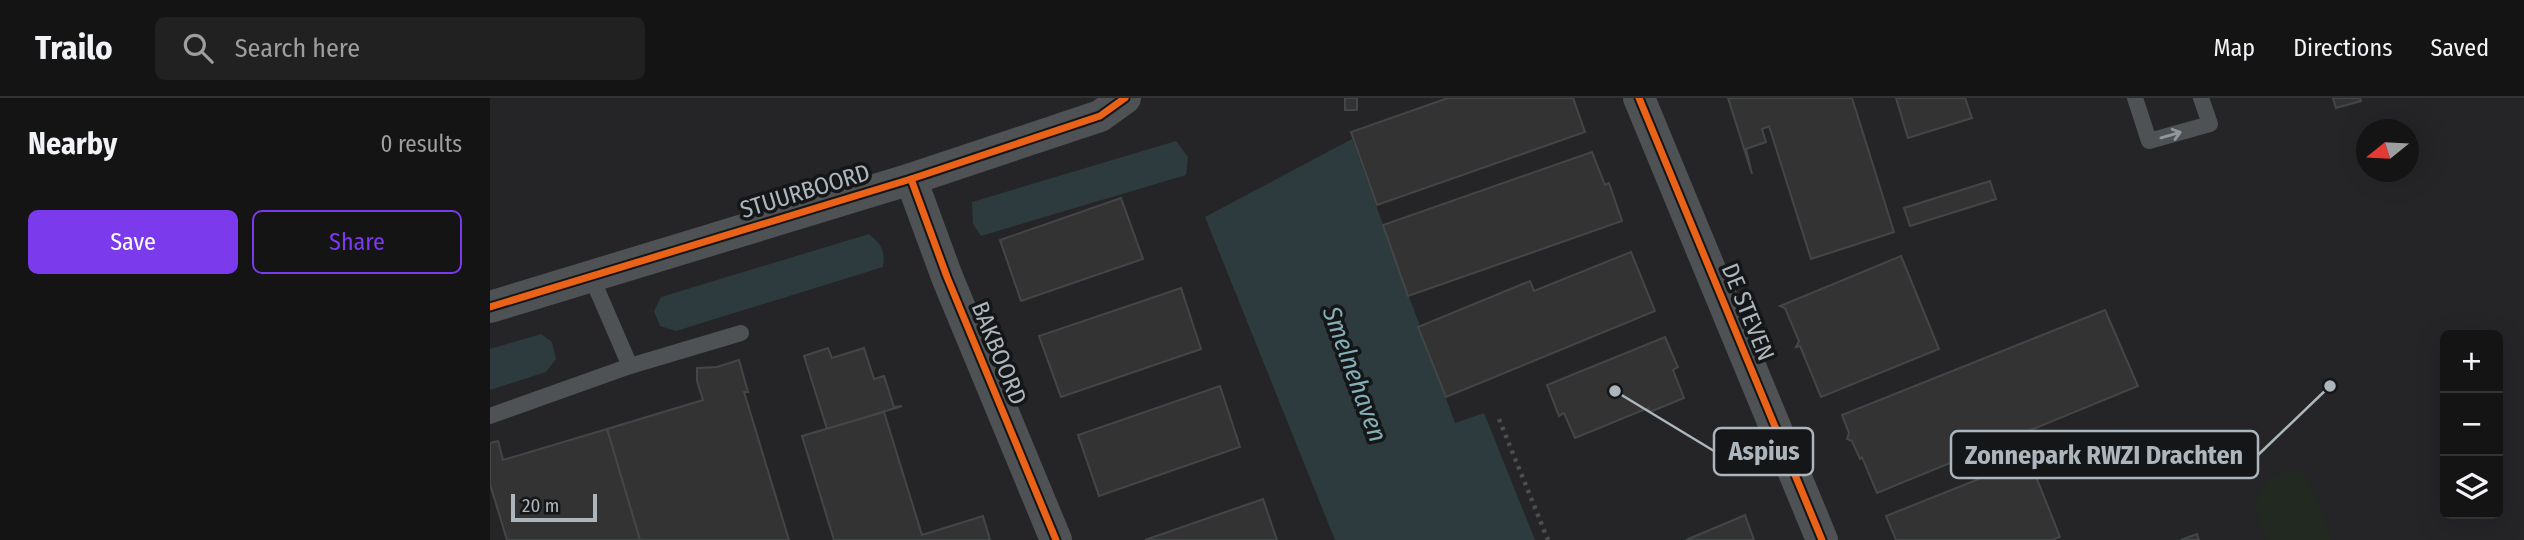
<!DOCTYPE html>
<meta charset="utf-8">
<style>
:root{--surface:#141414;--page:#212122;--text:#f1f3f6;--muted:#9d9ea0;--line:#333334;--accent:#7c3aed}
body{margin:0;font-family:"Fira Sans Condensed",sans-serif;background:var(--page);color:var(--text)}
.controls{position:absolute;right:21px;bottom:21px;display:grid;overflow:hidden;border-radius:10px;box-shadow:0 7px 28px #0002}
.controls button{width:63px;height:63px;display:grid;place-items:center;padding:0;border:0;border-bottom:2px solid var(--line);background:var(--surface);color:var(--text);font:35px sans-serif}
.compass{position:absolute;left:1866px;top:21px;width:63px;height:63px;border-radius:50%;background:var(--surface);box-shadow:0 7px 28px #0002;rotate:252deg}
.scale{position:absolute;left:21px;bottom:18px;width:86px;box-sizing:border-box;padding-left:7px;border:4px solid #acb6bc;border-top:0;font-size:19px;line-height:24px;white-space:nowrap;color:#acb6bc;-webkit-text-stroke:5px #151617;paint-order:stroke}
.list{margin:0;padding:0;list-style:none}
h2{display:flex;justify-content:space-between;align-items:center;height:91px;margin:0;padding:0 28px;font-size:30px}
h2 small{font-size:23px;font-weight:400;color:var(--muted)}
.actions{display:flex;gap:14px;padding:21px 28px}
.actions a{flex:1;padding:16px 0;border:2px solid var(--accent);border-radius:10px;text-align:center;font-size:24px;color:var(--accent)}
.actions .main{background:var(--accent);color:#fff}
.icon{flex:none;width:38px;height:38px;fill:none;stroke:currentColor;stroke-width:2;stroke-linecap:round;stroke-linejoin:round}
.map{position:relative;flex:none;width:2034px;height:442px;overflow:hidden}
header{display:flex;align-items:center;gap:42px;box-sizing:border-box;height:98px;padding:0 35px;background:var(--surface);border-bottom:2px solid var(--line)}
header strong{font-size:33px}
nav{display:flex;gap:38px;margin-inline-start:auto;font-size:24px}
.search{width:490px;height:63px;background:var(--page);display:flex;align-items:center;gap:18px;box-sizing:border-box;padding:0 24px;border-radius:10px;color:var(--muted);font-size:26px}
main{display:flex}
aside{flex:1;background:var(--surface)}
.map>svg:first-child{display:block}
.built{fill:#252527;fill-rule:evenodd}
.green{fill:#222921}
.water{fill:#2d3b3e}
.building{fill:#333;stroke:#434647;stroke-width:2}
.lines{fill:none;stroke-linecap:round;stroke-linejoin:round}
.path{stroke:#4b4d4f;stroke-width:4.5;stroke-dasharray:3.5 5;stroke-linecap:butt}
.lane{stroke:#4f5254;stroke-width:16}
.street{stroke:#4f5254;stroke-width:32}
.cycleway-casing{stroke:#151617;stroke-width:11}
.cycleway{stroke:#ea6118;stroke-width:7}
.oneway{stroke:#90989d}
.labels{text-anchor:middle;stroke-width:7;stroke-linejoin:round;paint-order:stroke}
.street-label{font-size:24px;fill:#acb6bc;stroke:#151617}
.water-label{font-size:26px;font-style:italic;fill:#83aeb7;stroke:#151617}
.leader{fill:none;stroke:#acb6bc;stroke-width:2.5}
.callout-dot{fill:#acb6bc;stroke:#151617;stroke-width:2.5}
.callout{fill:#151617;stroke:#acb6bc;stroke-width:2.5}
.callout-label{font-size:26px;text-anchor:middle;font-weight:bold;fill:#acb6bc}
</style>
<header>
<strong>Trailo</strong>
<div class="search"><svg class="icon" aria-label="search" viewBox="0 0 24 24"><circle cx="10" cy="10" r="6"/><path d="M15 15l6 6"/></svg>Search here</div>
<nav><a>Map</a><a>Directions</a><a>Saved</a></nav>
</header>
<main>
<aside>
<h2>Nearby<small>0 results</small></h2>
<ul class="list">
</ul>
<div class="actions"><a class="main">Save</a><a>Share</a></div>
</aside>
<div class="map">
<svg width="2034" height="442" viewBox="0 0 2034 442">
<rect width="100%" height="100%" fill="#1b1b1b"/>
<!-- built -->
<path class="built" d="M0,0H2034V442H0ZM1876,32H1918V74H1876ZM1955,237H2008V416H1955Z"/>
<!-- green -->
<polygon class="green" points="1798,373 1816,376 1843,442 1777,442 1765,408 1776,383"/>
<!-- water -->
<g class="water">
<polygon points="862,41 965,325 994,315 1045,442 845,442 715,119"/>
<polygon points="686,43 698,59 696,77 491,138 483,126 482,104"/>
<path d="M379,136C392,147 395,152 393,169L186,233L170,228L164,213L171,199Z"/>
<polygon points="51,236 62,244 66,261 56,274 0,292 0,251"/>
</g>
<!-- building -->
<g class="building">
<rect x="855" y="0" width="12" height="12"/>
<polygon points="958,0 1083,0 1095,34 887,107 861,34"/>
<polygon points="1238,0 1362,0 1404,134 1321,161 1279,28 1272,31 1276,44 1256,51 1262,76"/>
<polygon points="1406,0 1475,0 1482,20 1418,40"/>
<polygon points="1843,0 1870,0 1871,3 1846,10"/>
<polygon points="1102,54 1115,87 1119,85 1132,123 918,198 893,127"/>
<polygon points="1500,83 1506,101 1420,128 1414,110"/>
<polygon points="631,100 653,161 531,203 510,142"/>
<polygon points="1141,154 1165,213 956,299 928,229 1040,183 1044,193"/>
<polygon points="1411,158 1449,251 1331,299 1310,248 1306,249 1309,243 1295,210 1290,208"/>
<polygon points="691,190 711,251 571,299 549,238"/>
<polygon points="1615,212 1648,288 1387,395 1372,359 1370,361 1362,343 1357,341 1359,335 1352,317"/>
<polygon points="1175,239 1188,269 1183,272 1194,300 1160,314 1158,310 1085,340 1074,315 1069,318 1057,287"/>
<polygon points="338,250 342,260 374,250 384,281 394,278 404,309 412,308 337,331 314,258"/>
<polygon points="249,262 258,294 254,294 299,442 150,442 117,331 213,302 207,283 207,270 227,269"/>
<polygon points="730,288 750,349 609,398 588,337"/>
<polygon points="394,314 432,437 493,418 500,442 344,442 312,338"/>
<polygon points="117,331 150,442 17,442 0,386 0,345 8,343 13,362"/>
<polygon points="1539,361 1570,439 1562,442 1406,442 1396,418"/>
<polygon points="773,401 787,442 655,442"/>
<polygon points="1255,417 1264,442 1196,442 1234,426"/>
<polygon points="1707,436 1709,442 1691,442"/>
</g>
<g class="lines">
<!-- path -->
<polyline class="path" points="1009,321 1058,442"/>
<!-- lane -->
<g class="lane">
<polyline points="1645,0 1659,43 1720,26 1711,0"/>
<polyline points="101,178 140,268 251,235"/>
<polyline points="0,318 140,268"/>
</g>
<!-- street -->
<g class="street">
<polyline points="1149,0 1332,442"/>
<polyline points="421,81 457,179 566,442"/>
<polyline points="0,209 421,81 610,18 635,0"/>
</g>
<!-- cycleway casing -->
<g class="cycleway-casing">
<g id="cycleway">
<polyline points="1149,0 1332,442"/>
<polyline points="421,81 457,179 566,442"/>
<polyline points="0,209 421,81 610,18 635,0"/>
</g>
</g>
<!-- cycleway -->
<use href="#cycleway" class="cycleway"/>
</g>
<!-- one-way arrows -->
<defs><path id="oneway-shaft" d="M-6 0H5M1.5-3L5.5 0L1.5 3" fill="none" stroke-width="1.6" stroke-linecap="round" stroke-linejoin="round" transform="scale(1.75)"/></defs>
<use class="oneway" href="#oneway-shaft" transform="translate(1681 37) rotate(-16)"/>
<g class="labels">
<!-- street labels -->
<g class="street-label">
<text transform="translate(315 93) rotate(-17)" y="8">STUURBOORD</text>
<text transform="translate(1258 214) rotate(68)" y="8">DE STEVEN</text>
<text transform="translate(509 255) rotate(68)" y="8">BAKBOORD</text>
</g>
<!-- water labels -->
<g class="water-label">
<text transform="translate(865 276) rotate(70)" y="9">Smelnehaven</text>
</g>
</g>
<!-- callouts -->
<path class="leader" d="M1125 293L1224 353M1840 288L1768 357"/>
<g class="callout-dot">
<circle cx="1125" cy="293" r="7"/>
<circle cx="1840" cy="288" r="7"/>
</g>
<g class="callout">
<rect x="1224" y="330" width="99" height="47" rx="7"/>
<rect x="1461" y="333" width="307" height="47" rx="7"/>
</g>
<g class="callout-label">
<text x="1274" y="362">Aspius</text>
<text x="1614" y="366">Zonnepark RWZI Drachten</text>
</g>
</svg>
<div class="controls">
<button>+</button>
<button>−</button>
<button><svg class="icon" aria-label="layers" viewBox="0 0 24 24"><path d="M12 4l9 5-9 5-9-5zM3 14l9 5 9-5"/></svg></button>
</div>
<svg class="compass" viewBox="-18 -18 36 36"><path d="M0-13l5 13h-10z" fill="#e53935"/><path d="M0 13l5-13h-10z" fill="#9d9ea0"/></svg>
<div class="scale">20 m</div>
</div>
</main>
